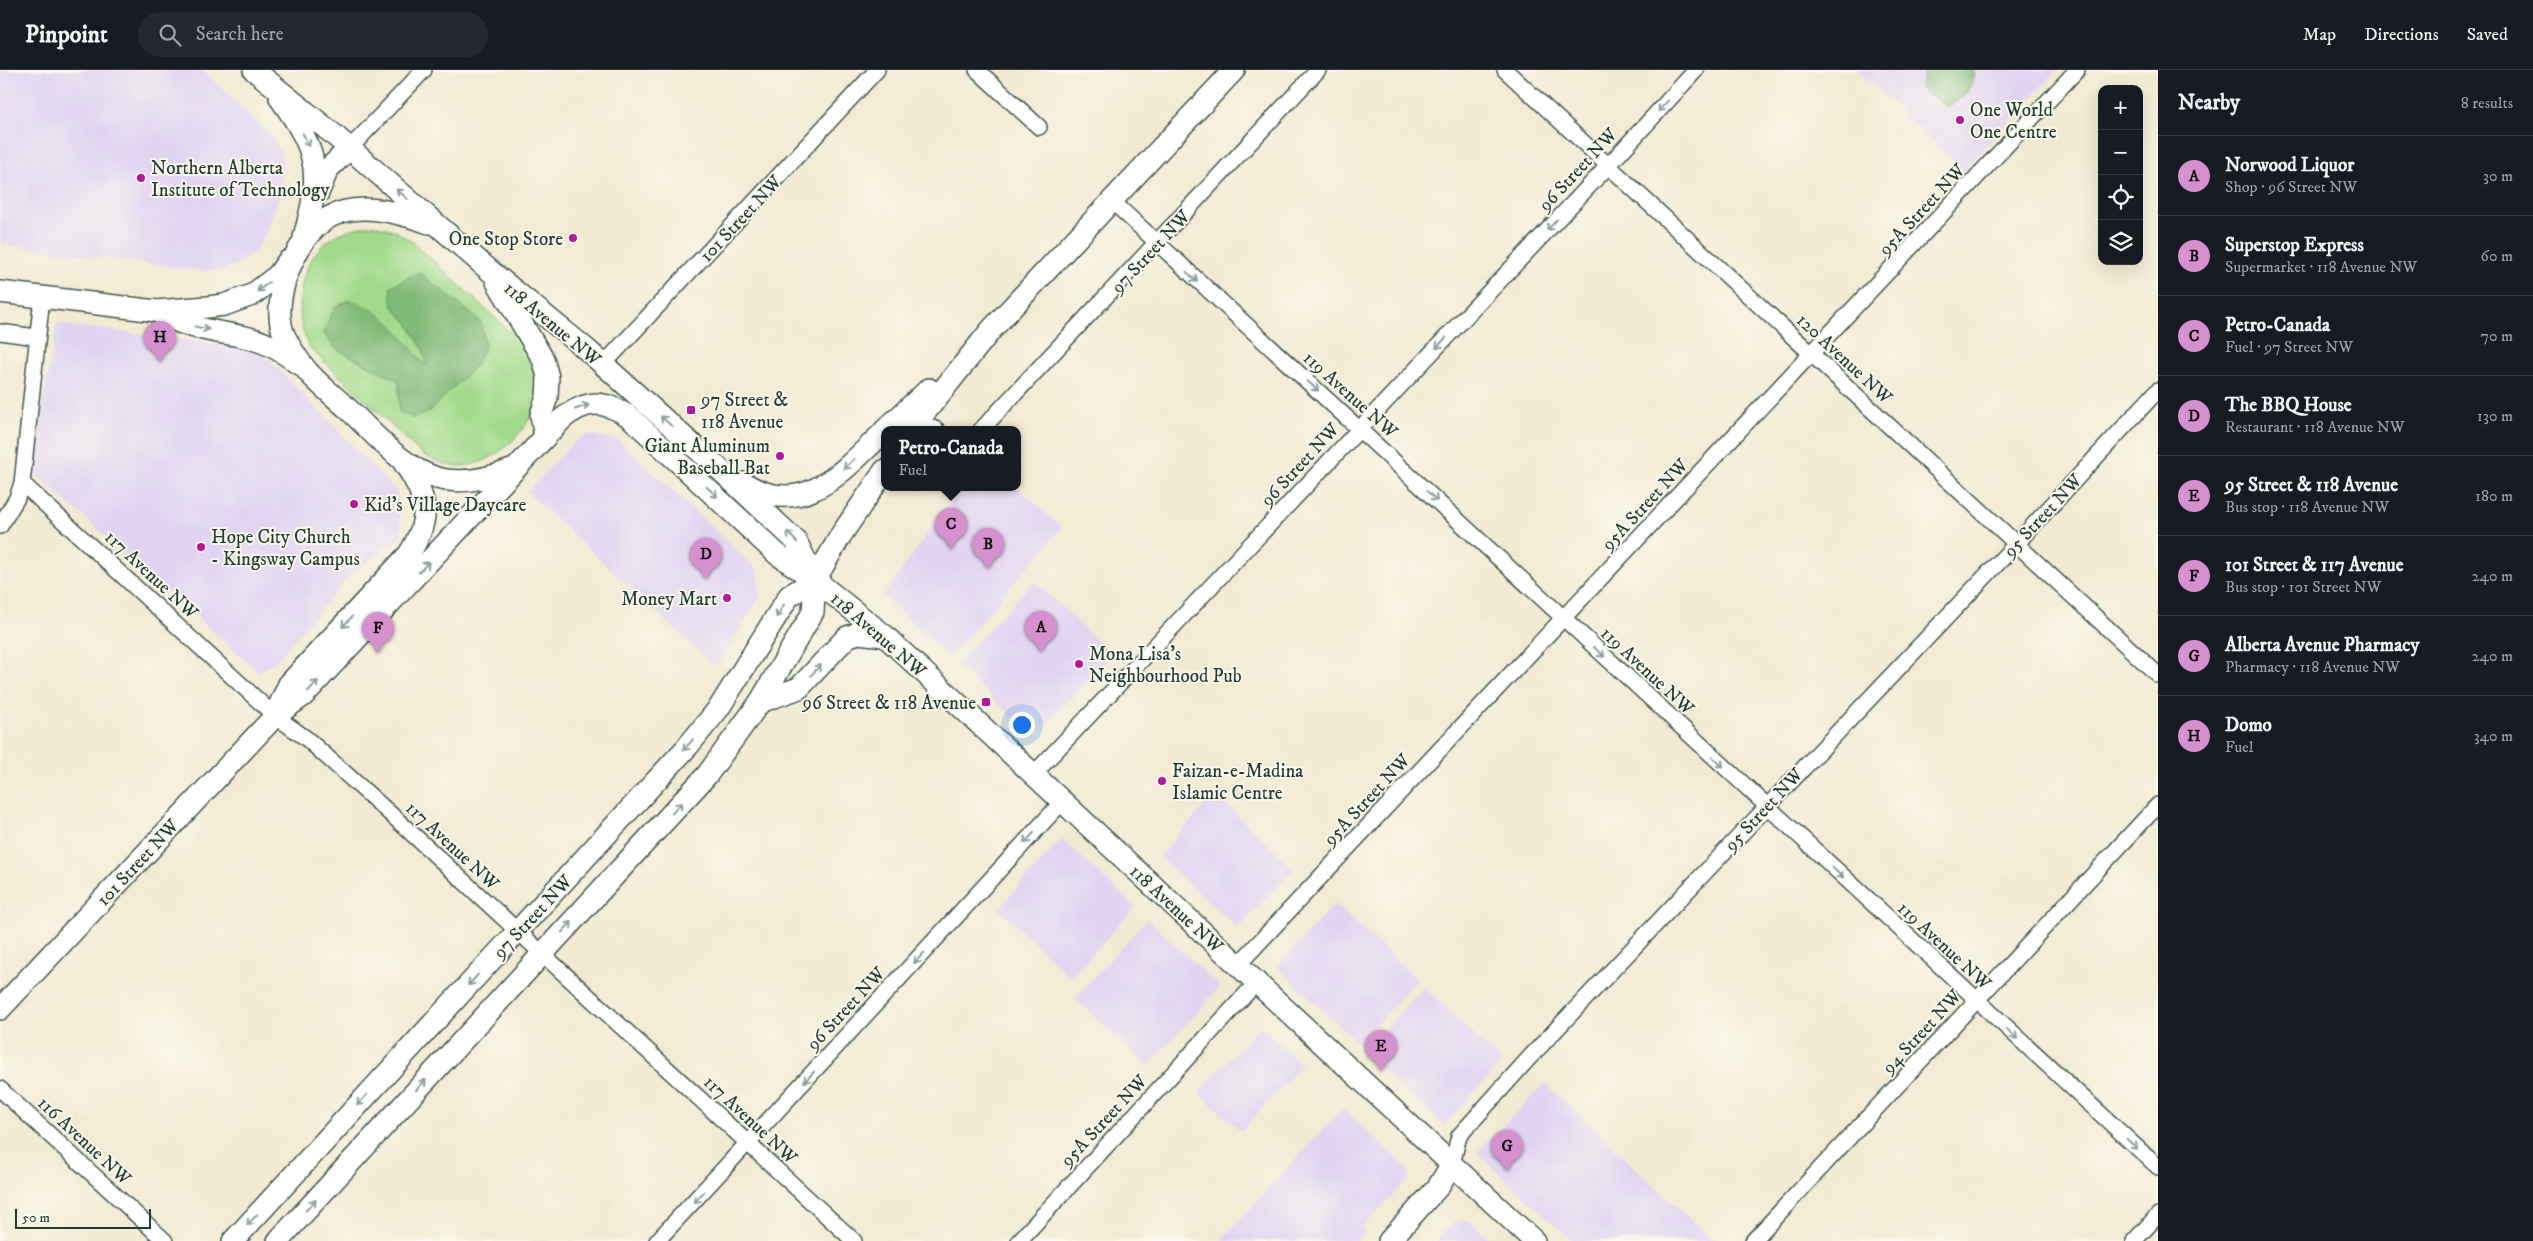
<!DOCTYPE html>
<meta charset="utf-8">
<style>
:root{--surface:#171b24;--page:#242831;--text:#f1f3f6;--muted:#9ea1a6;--line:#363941;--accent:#d690ce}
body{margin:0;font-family:"IM FELL DW Pica",serif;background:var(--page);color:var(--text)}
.controls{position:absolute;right:15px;top:15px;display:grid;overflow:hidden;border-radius:10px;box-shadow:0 5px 20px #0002}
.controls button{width:45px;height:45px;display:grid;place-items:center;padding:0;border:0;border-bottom:1px solid var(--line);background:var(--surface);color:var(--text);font:25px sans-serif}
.scale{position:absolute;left:15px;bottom:12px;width:136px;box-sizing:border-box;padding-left:5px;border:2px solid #1f3d34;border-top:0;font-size:14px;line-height:18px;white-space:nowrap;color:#1f3d34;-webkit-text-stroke:4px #fbf7ec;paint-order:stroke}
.you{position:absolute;left:1021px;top:654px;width:18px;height:18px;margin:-12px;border:4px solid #fff;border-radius:50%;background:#1a73e8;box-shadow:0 0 0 8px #1a73e833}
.badge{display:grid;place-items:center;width:32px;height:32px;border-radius:50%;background:var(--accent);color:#111;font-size:16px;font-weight:700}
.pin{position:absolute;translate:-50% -41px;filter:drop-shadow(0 1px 2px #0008)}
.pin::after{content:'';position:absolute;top:26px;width:18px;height:15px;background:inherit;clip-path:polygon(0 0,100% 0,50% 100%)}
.popup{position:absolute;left:881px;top:356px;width:140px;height:65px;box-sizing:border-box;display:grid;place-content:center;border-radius:10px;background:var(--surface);filter:drop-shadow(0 1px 4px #0005);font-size:16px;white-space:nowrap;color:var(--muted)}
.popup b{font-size:19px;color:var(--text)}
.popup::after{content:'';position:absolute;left:50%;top:100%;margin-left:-10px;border:10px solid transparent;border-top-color:var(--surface)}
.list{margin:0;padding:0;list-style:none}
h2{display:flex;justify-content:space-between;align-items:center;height:65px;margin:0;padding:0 20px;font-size:21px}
h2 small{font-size:16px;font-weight:400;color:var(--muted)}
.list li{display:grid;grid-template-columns:32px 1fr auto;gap:15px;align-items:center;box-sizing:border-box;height:80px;padding:0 20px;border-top:1px solid var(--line)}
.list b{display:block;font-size:19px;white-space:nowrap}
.list p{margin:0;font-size:16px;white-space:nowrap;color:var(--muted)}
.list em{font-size:16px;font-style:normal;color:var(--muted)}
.icon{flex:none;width:28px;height:28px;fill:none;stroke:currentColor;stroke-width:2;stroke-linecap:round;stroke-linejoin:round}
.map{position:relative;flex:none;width:2158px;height:1171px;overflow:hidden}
header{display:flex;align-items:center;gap:30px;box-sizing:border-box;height:70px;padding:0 25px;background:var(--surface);border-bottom:1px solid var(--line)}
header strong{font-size:24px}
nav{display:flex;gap:28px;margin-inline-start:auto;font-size:18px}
.search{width:350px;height:45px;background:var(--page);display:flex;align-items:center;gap:12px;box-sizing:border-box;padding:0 18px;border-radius:28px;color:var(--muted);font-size:19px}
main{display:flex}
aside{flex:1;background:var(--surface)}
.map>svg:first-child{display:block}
.built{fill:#e1d4f3}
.green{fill:#a2da8c;stroke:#608c60}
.forest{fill:#81ba78;stroke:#507c56}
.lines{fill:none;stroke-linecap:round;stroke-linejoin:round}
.street-casing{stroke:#3f574c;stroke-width:18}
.secondary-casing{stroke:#3f574c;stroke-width:24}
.street{stroke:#fff;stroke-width:15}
.secondary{stroke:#fff;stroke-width:21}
.oneway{stroke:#8f9e9a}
.poi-dot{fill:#b5179e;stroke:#fbf7ec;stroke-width:2}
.labels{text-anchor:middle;stroke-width:4;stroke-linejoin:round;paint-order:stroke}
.poi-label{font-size:19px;fill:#1f3d34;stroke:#fbf7ec;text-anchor:start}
.street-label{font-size:19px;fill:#1f3d34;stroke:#fbf7ec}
</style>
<header>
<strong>Pinpoint</strong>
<div class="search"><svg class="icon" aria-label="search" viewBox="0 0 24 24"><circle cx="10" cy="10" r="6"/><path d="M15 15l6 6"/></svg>Search here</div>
<nav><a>Map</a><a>Directions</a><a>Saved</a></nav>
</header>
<main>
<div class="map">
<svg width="2158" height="1171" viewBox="0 0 2158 1171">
<rect width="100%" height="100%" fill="#fbf7ec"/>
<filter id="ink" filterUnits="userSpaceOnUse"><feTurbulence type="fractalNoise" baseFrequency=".02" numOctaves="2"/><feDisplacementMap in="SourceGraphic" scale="10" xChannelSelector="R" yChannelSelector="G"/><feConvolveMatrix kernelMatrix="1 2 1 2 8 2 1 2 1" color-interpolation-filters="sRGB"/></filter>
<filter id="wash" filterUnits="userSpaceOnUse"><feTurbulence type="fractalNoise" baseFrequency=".0096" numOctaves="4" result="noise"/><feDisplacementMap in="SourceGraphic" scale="20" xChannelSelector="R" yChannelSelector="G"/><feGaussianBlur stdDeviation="1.12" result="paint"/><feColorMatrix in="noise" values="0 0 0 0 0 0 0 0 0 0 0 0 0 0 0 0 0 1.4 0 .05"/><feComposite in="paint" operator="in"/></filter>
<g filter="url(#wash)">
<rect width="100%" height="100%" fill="#f2ead2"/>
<!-- built -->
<g class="built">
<polygon points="0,0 202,0 270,64 280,80 284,99 282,118 264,167 252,184 237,194 224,200 204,201 0,174"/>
<polygon points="1857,0 2057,0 1964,100"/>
<polygon points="57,254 259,279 397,422 402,467 354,501 275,592 259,602 31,400"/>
<polygon points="589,364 618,370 759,501 759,528 716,597 527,422 575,371"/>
<polygon points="1017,416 1062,458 949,587 883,526 960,418"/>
<polygon points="1034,511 1112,585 1034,667 956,594"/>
<polygon points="1215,724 1294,799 1238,858 1159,787"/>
<polygon points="1062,769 1135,837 1071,907 998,839"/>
<polygon points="1335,834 1417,909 1359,974 1277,897"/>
<polygon points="1147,849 1220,917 1148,996 1075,928"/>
<polygon points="1424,917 1502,992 1444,1055 1364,983"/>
<polygon points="1260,956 1302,995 1241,1061 1199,1022"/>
<polygon points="1545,1013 1712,1170 1710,1171 1573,1171 1477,1083"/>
<polygon points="1343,1038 1408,1099 1409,1108 1363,1157 1366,1161 1356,1171 1220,1171"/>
<polygon points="1469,1150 1492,1171 1436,1171 1455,1151"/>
</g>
<!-- green -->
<path class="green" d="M373,155L394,160L415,174L521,272C530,284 540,299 540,314C538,352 502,392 464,396C449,398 436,391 423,385L309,277C292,244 298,189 332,168C345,160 358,157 373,155Z"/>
<!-- forest -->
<g class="forest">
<path d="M1924,0H1974C1973,20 1964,28 1947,37L1920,18Z"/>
<path d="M419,202L481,252L485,276L475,296L428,343L412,348L399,341V311L336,279L323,262L335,237L349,230C370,236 388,249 402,267C411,277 417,288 427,296L423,279L407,252L393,237L390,217Z"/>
</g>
</g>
<g filter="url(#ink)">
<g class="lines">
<!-- street casing -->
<g class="street-casing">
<g id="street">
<polyline points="977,0 1039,57"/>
<polyline points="1505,0 2158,605"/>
<polyline points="350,78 424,0"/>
<polyline points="1112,131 2158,1097"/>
<polyline points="0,262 36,267"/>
<polyline points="603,295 877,0"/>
<polyline points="917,351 937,360"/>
<polyline points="981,360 1318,0"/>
<polyline points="22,413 275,646 307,669 395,748 854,1171"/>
<polyline points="0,456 17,428 22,413 42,227"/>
<polyline points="1033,705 1608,96 1696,0"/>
<polyline points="1238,895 2077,0"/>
<polyline points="0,1019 165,1171"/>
<polyline points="1452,1094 1459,1066 1530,987 2016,474 2158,320"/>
<polyline points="657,1171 1062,732"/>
<polyline points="1019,1171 1257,912"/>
<polyline points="1753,1171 2158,735"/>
<polyline points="2134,1171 2158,1145"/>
</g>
</g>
<!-- secondary casing -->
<g class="secondary-casing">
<g id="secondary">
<polyline points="254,0 333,64 489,200 586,279 715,395 796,471 814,507"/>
<path d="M280,28C319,83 322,102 304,167"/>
<polyline points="318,123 328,99 350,78"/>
<path d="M429,153C364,130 316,128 288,202C281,220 276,245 284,265C290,277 300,293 309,303C321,316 335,327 348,339C373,362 402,398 437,408C462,415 490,408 514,399"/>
<polyline points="497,212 543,289 548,307 547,327 541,345 545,367"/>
<polyline points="0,222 156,241 208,237 224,235 252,225 278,205 288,191"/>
<path d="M156,241C166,246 175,251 185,254C230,269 255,259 297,293"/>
<polyline points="885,360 929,319"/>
<polyline points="911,360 991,260 1234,0"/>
<path d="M744,413C804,451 844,399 885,361"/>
<polyline points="760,632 799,618 847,567 858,563 885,566"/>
<path d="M275,645L289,614L409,484C432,448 428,427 404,393"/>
<path d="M0,939L275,646L303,626L562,349C587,329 603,330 630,347L777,484L815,510L885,566L1534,1171"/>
<polyline points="233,1171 688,676 719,638 789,526 815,510"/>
<polyline points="278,1171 707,705 760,632 813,542 815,510 841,465 885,400"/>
<polyline points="1389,1171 1438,1117 1452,1094"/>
</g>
</g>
<!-- street -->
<use href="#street" class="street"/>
<!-- secondary -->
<use href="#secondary" class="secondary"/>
</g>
<!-- one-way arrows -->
<defs><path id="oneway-shaft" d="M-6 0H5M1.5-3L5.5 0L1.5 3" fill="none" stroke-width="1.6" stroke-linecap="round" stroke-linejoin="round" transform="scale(1.25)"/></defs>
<g class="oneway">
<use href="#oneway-shaft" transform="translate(1663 36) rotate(132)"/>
<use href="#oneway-shaft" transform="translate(306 70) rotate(64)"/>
<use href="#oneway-shaft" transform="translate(402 124) rotate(-139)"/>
<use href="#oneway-shaft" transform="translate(1552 155) rotate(133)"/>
<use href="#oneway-shaft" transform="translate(1192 207) rotate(43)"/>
<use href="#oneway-shaft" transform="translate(263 217) rotate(142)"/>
<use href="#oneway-shaft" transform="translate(202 258) rotate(12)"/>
<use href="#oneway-shaft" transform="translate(1441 273) rotate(133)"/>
<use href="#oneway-shaft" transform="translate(1313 316) rotate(42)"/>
<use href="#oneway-shaft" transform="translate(582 337) rotate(-19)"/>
<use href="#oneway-shaft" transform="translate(666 351) rotate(-138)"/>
<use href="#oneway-shaft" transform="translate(849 394) rotate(137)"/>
<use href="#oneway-shaft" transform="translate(712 422) rotate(44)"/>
<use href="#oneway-shaft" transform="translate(1432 426) rotate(43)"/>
<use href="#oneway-shaft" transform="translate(792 467) rotate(-133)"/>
<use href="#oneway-shaft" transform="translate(424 497) rotate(-47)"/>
<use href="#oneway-shaft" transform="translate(780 541) rotate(122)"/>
<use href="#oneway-shaft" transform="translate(347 552) rotate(133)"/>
<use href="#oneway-shaft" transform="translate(1599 582) rotate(43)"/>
<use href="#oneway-shaft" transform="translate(816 600) rotate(-47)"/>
<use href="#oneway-shaft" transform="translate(313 616) rotate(-47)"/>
<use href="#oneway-shaft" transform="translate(688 675) rotate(131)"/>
<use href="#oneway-shaft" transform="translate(1718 692) rotate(43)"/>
<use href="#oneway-shaft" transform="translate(677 738) rotate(-47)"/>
<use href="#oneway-shaft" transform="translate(1029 768) rotate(133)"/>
<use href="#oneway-shaft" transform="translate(1838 803) rotate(43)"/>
<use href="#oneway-shaft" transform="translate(567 857) rotate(-47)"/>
<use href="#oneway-shaft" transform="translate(919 888) rotate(133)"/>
<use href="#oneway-shaft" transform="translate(473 910) rotate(133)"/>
<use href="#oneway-shaft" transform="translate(2012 964) rotate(43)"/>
<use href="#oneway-shaft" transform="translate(809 1007) rotate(133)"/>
<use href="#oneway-shaft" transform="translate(421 1015) rotate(-47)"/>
<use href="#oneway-shaft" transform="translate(362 1030) rotate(133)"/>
<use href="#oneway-shaft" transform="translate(2132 1074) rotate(43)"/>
<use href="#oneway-shaft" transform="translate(699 1127) rotate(133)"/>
<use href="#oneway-shaft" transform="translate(311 1135) rotate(-47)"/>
<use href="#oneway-shaft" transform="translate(252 1150) rotate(133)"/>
</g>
</g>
<!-- markers -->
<g class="poi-dot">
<circle cx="1960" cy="50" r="5"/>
<circle cx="141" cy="108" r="5"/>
<circle cx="573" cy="168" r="5"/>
<rect x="686" y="335" width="10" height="10" rx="2.5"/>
<circle cx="780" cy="386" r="5"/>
<circle cx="354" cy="434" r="5"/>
<circle cx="201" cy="477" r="5"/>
<circle cx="727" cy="528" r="5"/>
<circle cx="1079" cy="594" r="5"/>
<rect x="981" y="627" width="10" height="10" rx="2.5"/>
<circle cx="1162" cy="711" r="5"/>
</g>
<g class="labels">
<!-- poi labels -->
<g class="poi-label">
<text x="1970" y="46">One World<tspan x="1970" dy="22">One Centre</tspan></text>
<text x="151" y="104">Northern Alberta<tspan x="151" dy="22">Institute of Technology</tspan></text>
<text x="563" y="175" text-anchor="end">One Stop Store</text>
<text x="701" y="336">97 Street &amp;<tspan x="701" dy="22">118 Avenue</tspan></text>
<text x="770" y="382" text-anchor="end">Giant Aluminum<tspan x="770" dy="22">Baseball Bat</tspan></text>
<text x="364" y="441">Kid's Village Daycare</text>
<text x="211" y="473">Hope City Church<tspan x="211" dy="22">- Kingsway Campus</tspan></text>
<text x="717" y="535" text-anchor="end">Money Mart</text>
<text x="1089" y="590">Mona Lisa's<tspan x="1089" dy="22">Neighbourhood Pub</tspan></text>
<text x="976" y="639" text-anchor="end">96 Street &amp; 118 Avenue</text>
<text x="1172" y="707">Faizan-e-Madina<tspan x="1172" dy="22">Islamic Centre</tspan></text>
</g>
<!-- street labels -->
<g class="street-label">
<text transform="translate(1577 99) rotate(-47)" y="7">96 Street NW</text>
<text transform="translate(1921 139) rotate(-47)" y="7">95A Street NW</text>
<text transform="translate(740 148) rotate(-47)" y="7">101 Street NW</text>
<text transform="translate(1150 181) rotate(-47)" y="7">97 Street NW</text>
<text transform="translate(553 253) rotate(40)" y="7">118 Avenue NW</text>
<text transform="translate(1845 288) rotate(43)" y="7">120 Avenue NW</text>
<text transform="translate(1351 324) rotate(42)" y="7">119 Avenue NW</text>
<text transform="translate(1299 394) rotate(-47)" y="7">96 Street NW</text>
<text transform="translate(1644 434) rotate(-47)" y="7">95A Street NW</text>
<text transform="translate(2042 445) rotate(-47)" y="7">95 Street NW</text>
<text transform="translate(152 504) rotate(43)" y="7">117 Avenue NW</text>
<text transform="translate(879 564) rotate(41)" y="7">118 Avenue NW</text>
<text transform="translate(1648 600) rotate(43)" y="7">119 Avenue NW</text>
<text transform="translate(1366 729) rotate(-47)" y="7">95A Street NW</text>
<text transform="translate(1763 739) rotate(-47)" y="7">95 Street NW</text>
<text transform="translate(453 775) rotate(43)" y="7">117 Avenue NW</text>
<text transform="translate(137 792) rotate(-47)" y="7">101 Street NW</text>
<text transform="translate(1177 838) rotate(43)" y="7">118 Avenue NW</text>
<text transform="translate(532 846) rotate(-47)" y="7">97 Street NW</text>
<text transform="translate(1945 875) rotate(43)" y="7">119 Avenue NW</text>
<text transform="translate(845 938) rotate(-47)" y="7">96 Street NW</text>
<text transform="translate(1921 961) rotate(-47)" y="7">94 Street NW</text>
<text transform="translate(751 1049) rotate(43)" y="7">117 Avenue NW</text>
<text transform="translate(1103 1050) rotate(-47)" y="7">95A Street NW</text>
<text transform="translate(85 1070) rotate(43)" y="7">116 Avenue NW</text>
</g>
</g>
</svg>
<div class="controls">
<button>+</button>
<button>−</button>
<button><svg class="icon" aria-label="locate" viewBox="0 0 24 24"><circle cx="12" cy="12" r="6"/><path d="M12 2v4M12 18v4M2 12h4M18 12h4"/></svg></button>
<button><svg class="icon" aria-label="layers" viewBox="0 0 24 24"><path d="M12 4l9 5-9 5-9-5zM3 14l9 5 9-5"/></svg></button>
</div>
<div class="scale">50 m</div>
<div class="you"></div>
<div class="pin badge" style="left:1041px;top:582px">A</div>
<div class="pin badge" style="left:988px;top:499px">B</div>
<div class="pin badge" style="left:951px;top:479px">C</div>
<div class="popup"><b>Petro-Canada</b>Fuel</div>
<div class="pin badge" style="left:706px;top:509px">D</div>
<div class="pin badge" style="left:1381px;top:1001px">E</div>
<div class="pin badge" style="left:378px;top:583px">F</div>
<div class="pin badge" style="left:1507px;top:1101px">G</div>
<div class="pin badge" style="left:160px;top:292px">H</div>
</div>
<aside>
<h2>Nearby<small>8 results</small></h2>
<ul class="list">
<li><span class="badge">A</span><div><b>Norwood Liquor</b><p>Shop · 96 Street NW</p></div><em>30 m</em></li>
<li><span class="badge">B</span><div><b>Superstop Express</b><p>Supermarket · 118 Avenue NW</p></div><em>60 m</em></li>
<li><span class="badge">C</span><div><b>Petro-Canada</b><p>Fuel · 97 Street NW</p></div><em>70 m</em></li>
<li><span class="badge">D</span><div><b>The BBQ House</b><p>Restaurant · 118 Avenue NW</p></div><em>130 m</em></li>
<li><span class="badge">E</span><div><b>95 Street &amp; 118 Avenue</b><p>Bus stop · 118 Avenue NW</p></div><em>180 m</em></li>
<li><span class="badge">F</span><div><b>101 Street &amp; 117 Avenue</b><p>Bus stop · 101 Street NW</p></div><em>240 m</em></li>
<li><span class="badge">G</span><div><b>Alberta Avenue Pharmacy</b><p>Pharmacy · 118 Avenue NW</p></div><em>240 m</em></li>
<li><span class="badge">H</span><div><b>Domo</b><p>Fuel</p></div><em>340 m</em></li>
</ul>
</aside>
</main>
